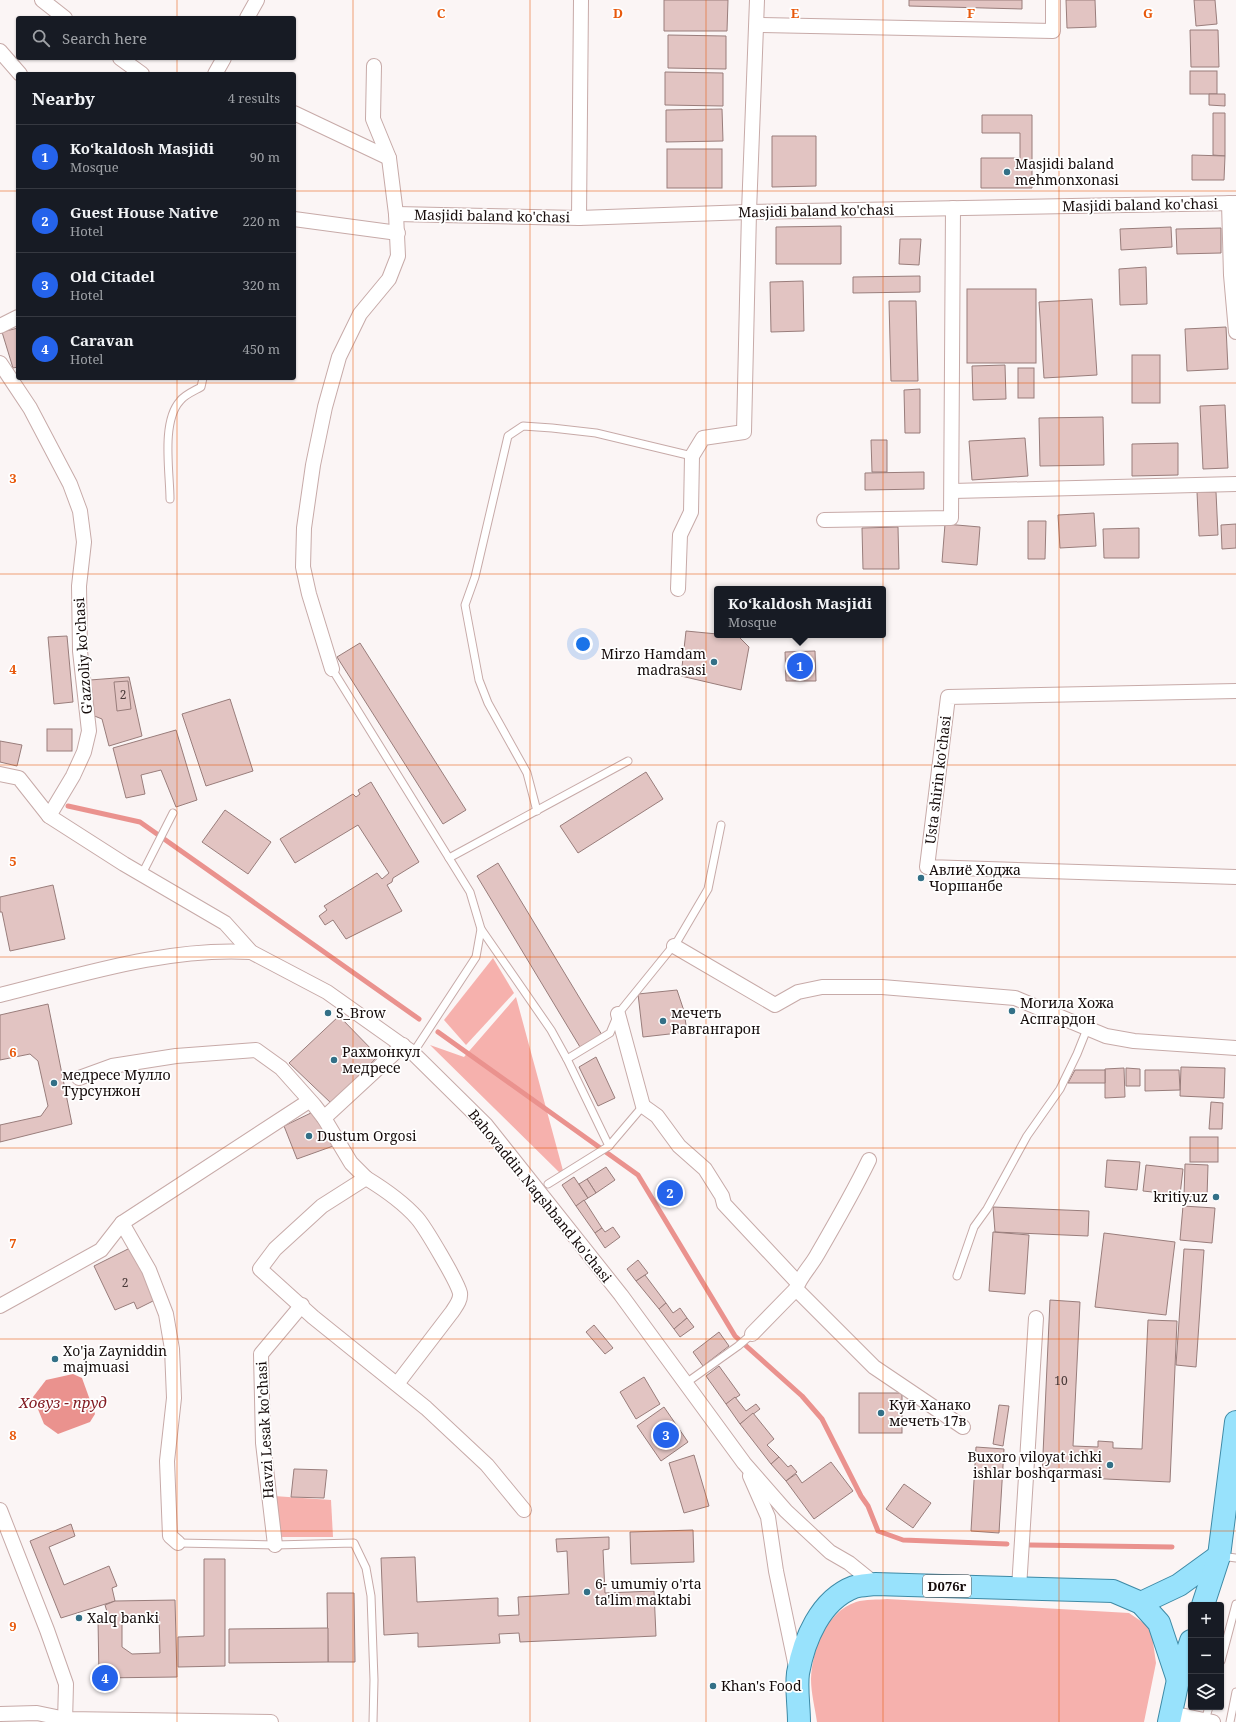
<!DOCTYPE html>
<meta charset="utf-8">
<style>
:root{--surface:#171b24;--page:#20242c;--text:#f1f3f6;--muted:#9ea1a6;--line:#363941;--accent:#2563eb}
body{margin:0;font-family:"Noto Serif",serif;background:var(--page);color:var(--text)}
.controls{position:absolute;right:12px;bottom:12px;display:grid;overflow:hidden;border-radius:4px;box-shadow:0 1px 3px #0004}
.controls button{width:36px;height:36px;display:grid;place-items:center;padding:0;border:0;border-bottom:1px solid var(--line);background:var(--surface);color:var(--text);font:20px sans-serif}
.you{position:absolute;left:583px;top:644px;width:14px;height:14px;margin:-10px;border:3px solid #fff;border-radius:50%;background:#1a73e8;box-shadow:0 0 0 6px #1a73e833}
.badge{display:grid;place-items:center;width:26px;height:26px;border-radius:50%;background:var(--accent);color:#fff;font-size:13px;font-weight:700}
.pin{position:absolute;translate:-50% -50%;border:2px solid #fff;box-shadow:0 1px 4px #0006}
.popup{position:absolute;left:714px;top:586px;width:172px;height:52px;box-sizing:border-box;display:grid;place-content:center;border-radius:4px;background:var(--surface);filter:drop-shadow(0 1px 3px #0005);font-size:13px;white-space:nowrap;color:var(--muted)}
.popup b{font-size:15px;color:var(--text)}
.popup::after{content:'';position:absolute;left:50%;top:100%;margin-left:-8px;border:8px solid transparent;border-top-color:var(--surface)}
.list{margin:0;padding:0;list-style:none}
h2{display:flex;justify-content:space-between;align-items:center;height:52px;margin:0;padding:0 16px;font-size:17px}
h2 small{font-size:13px;font-weight:400;color:var(--muted)}
.list li{display:grid;grid-template-columns:26px 1fr auto;gap:12px;align-items:center;box-sizing:border-box;height:64px;padding:0 16px;border-top:1px solid var(--line)}
.list b{display:block;font-size:15px;white-space:nowrap}
.list p{margin:0;font-size:13px;white-space:nowrap;color:var(--muted)}
.list em{font-size:13px;font-style:normal;color:var(--muted)}
.icon{flex:none;width:22px;height:22px;fill:none;stroke:currentColor;stroke-width:2;stroke-linecap:round;stroke-linejoin:round}
.map{position:relative;flex:none;width:1236px;height:1722px;overflow:hidden}
.search{position:absolute;background:var(--surface);box-shadow:0 1px 3px #0004;left:16px;top:16px;width:280px;height:44px;display:flex;align-items:center;gap:10px;box-sizing:border-box;padding:0 14px;border-radius:4px;color:var(--muted);font-size:15px}
.panel{position:absolute;background:var(--surface);box-shadow:0 1px 3px #0004;left:16px;top:72px;width:280px;height:308px;border-radius:4px}
.map>svg:first-child{display:block}
.green{fill:#f6b1ad}
.water{fill:#ea928e}
.lines{fill:none;stroke-linecap:round;stroke-linejoin:round}
.stream{stroke:#ea928e;stroke-width:5}
.building{fill:#e2c4c2;stroke:#997d7b;fill-rule:evenodd}
.lane-casing{stroke:#c7aaa8;stroke-width:9}
.street-casing{stroke:#c7aaa8;stroke-width:16}
.primary-casing{stroke:#3e8aa6;stroke-width:24}
.lane{stroke:#fff;stroke-width:7}
.street{stroke:#fff;stroke-width:14}
.primary{stroke:#98e2fc;stroke-width:22}
.grid{fill:none;stroke:#e8590c;stroke-width:1;stroke-opacity:0.55}
.poi-dot{fill:#337087;stroke:#fff;stroke-width:1.5}
.labels{text-anchor:middle;stroke-width:3.5;stroke-linejoin:round;paint-order:stroke}
.number-label{font-size:12px;fill:#483938}
.shield{fill:#fff;stroke:#5b5454;stroke-width:1}
.shield-label{font-size:13px;font-weight:bold;fill:#150b0a}
.poi-label{font-size:14px;fill:#150b0a;stroke:#fff;text-anchor:start}
.street-label{font-size:14px;fill:#150b0a;stroke:#fff}
.water-label{font-size:15px;font-style:italic;fill:#831c23;stroke:#fff}
.grid-label{font-size:13px;text-anchor:middle;font-weight:bold;fill:#e8590c;stroke:#fff;stroke-width:3.5;stroke-linejoin:round;paint-order:stroke}
</style>
<div class="map">
<svg width="1236" height="1722" viewBox="0 0 1236 1722">
<rect width="100%" height="100%" fill="#fbf5f5"/>
<!-- green -->
<g class="green">
<polygon points="493,958 514,993 466,1045 444,1020"/>
<polygon points="516,997 565,1178 430,1045 464,1057"/>
<polygon points="274,1496 331,1500 333,1537 279,1537"/>
<path d="M887,1599L1129,1613L1151,1628L1156,1663L1144,1722H817C815,1708 811,1693 811,1679C812,1650 826,1612 856,1602C865,1599 878,1600 887,1599Z"/>
</g>
<!-- water -->
<polygon class="water" points="73,1374 82,1378 95,1414 90,1422 58,1434 44,1424 33,1397 46,1380"/>
<g class="lines">
<!-- stream -->
<g class="stream">
<polyline points="68,806 140,822 419,1019"/>
<polyline points="438,1032 638,1175 735,1336 802,1396 822,1419 861,1496 868,1506 878,1531 903,1540 1007,1544"/>
<polyline points="1030,1545 1172,1547"/>
</g>
</g>
<!-- building -->
<g class="building">
<polygon points="664,0 728,0 727,31 664,31"/>
<polygon points="909,0 1022,0 1022,9 909,6"/>
<polygon points="1066,0 1095,0 1096,27 1067,28"/>
<polygon points="1194,0 1215,0 1217,24 1196,26"/>
<polygon points="1190,30 1218,30 1219,67 1191,67"/>
<polygon points="668,35 726,36 726,69 668,68"/>
<rect x="1190" y="71" width="27" height="23"/>
<polygon points="665,72 723,73 723,106 665,105"/>
<polygon points="1209,94 1225,94 1225,106 1209,105"/>
<polygon points="722,109 723,141 666,142 666,110"/>
<polygon points="1213,113 1225,113 1225,156 1213,155"/>
<polygon points="982,115 1032,115 1032,188 981,188 981,158 1020,158 1020,133 982,133"/>
<polygon points="772,136 816,136 816,186 772,187"/>
<rect x="667" y="149" width="55" height="39"/>
<polygon points="1192,155 1225,156 1224,180 1192,180"/>
<polygon points="841,226 841,264 776,264 776,227"/>
<polygon points="1171,227 1172,247 1121,250 1120,229"/>
<polygon points="1221,228 1221,253 1177,254 1176,229"/>
<polygon points="900,239 921,239 919,265 899,264"/>
<polygon points="1146,267 1147,304 1120,305 1119,269"/>
<polygon points="920,276 920,292 853,293 853,277"/>
<polygon points="803,281 804,331 771,332 770,282"/>
<rect x="967" y="289" width="69" height="74"/>
<polygon points="1092,299 1097,375 1044,378 1039,302"/>
<polygon points="889,301 916,301 918,381 891,381"/>
<polygon points="1226,327 1228,369 1187,371 1185,329"/>
<polygon points="18,328 18,367 13,368 2,332"/>
<rect x="1132" y="355" width="28" height="48"/>
<polygon points="1005,365 1006,399 973,400 972,366"/>
<rect x="1018" y="368" width="16" height="30"/>
<polygon points="920,389 920,433 905,433 904,390"/>
<polygon points="1225,405 1228,468 1203,469 1200,406"/>
<polygon points="1103,417 1104,465 1040,466 1039,418"/>
<polygon points="1025,438 1028,476 972,480 969,441"/>
<polygon points="871,440 887,440 887,472 872,472"/>
<polygon points="1178,443 1178,475 1132,476 1132,444"/>
<polygon points="924,472 924,489 865,490 865,473"/>
<polygon points="1197,492 1216,492 1218,535 1199,536"/>
<polygon points="1094,513 1096,546 1060,548 1058,515"/>
<polygon points="1028,521 1046,521 1045,559 1028,559"/>
<polygon points="945,524 980,527 977,565 942,562"/>
<polygon points="1236,524 1236,548 1222,549 1221,525"/>
<polygon points="898,527 899,569 863,569 862,528"/>
<polygon points="1139,528 1139,558 1104,558 1103,529"/>
<polygon points="686,631 738,636 749,647 741,690 681,676"/>
<polygon points="67,636 73,702 54,704 48,637"/>
<polygon points="360,643 466,810 443,824 337,657"/>
<polygon points="815,651 816,681 786,681 785,652"/>
<polygon points="129,677 142,736 109,746 102,719 92,715 90,680"/>
<polygon points="128,681 131,709 117,711 114,682"/>
<polygon points="230,699 253,771 206,786 182,714"/>
<rect x="47" y="729" width="25" height="22"/>
<polygon points="176,730 197,800 176,807 161,770 141,775 145,794 126,798 113,748"/>
<polygon points="0,741 22,745 17,766 0,762"/>
<polygon points="646,772 663,799 578,853 560,826"/>
<polygon points="371,782 419,862 393,878 392,882 387,885 402,911 346,939 333,920 325,925 319,916 327,910 324,906 377,873 382,879 389,873 358,825 295,863 280,839 353,794 356,797 360,794 358,790"/>
<polygon points="225,810 271,842 248,874 202,842"/>
<polygon points="498,863 602,1035 580,1047 477,876"/>
<polygon points="53,885 65,939 10,951 2,912 0,912 0,897"/>
<polygon points="677,990 684,1011 687,1032 643,1037 638,994"/>
<polygon points="48,1004 72,1124 0,1142 0,1125 41,1116 48,1106 38,1061 30,1054 0,1060 0,1015"/>
<polygon points="339,1016 378,1056 332,1104 289,1063"/>
<polygon points="596,1057 615,1098 598,1106 579,1067"/>
<polygon points="1181,1067 1225,1068 1224,1098 1180,1096"/>
<polygon points="1124,1068 1125,1097 1105,1098 1105,1069"/>
<polygon points="1126,1068 1140,1069 1140,1086 1126,1086"/>
<polygon points="1075,1070 1105,1070 1105,1083 1068,1083"/>
<polygon points="1145,1070 1179,1070 1180,1090 1145,1091"/>
<polygon points="1211,1102 1223,1103 1222,1129 1209,1129"/>
<polygon points="315,1111 336,1145 297,1159 284,1126"/>
<rect x="1190" y="1137" width="28" height="25"/>
<polygon points="1107,1160 1140,1162 1137,1190 1105,1187"/>
<polygon points="1185,1164 1208,1165 1207,1197 1184,1196"/>
<polygon points="1146,1165 1183,1169 1180,1195 1143,1191"/>
<polygon points="606,1167 615,1180 596,1193 587,1179"/>
<polygon points="574,1177 588,1198 576,1206 562,1185"/>
<polygon points="587,1179 596,1193 588,1198 579,1184"/>
<polygon points="584,1200 602,1228 595,1233 576,1206"/>
<polygon points="1183,1206 1215,1208 1212,1243 1180,1240"/>
<polygon points="993,1207 1089,1211 1088,1236 995,1232"/>
<polygon points="613,1227 620,1237 605,1248 595,1233 602,1228 605,1232"/>
<polygon points="993,1232 1029,1235 1025,1294 989,1291"/>
<polygon points="1104,1233 1175,1242 1166,1315 1095,1307"/>
<polygon points="132,1247 157,1299 137,1309 134,1302 115,1310 94,1266"/>
<polygon points="1184,1249 1204,1250 1196,1367 1176,1365"/>
<polygon points="638,1260 648,1273 636,1281 627,1269"/>
<polygon points="645,1275 666,1303 659,1309 636,1281"/>
<polygon points="1050,1300 1080,1302 1073,1446 1098,1447 1098,1441 1113,1442 1113,1448 1142,1449 1148,1320 1177,1321 1170,1482 1042,1476"/>
<polygon points="666,1303 673,1313 680,1308 687,1318 674,1329 659,1309"/>
<polygon points="687,1318 694,1327 680,1337 674,1329"/>
<polygon points="594,1325 613,1348 605,1354 586,1332"/>
<polygon points="719,1332 729,1346 703,1366 693,1352"/>
<polygon points="719,1366 740,1395 726,1404 706,1376"/>
<polygon points="644,1377 660,1404 636,1419 620,1392"/>
<rect x="859" y="1393" width="43" height="40"/>
<polygon points="735,1397 746,1411 756,1404 760,1409 740,1424 726,1404"/>
<polygon points="999,1405 1009,1406 1003,1446 993,1444"/>
<polygon points="664,1407 688,1442 661,1461 637,1426"/>
<polygon points="753,1413 774,1439 767,1445 779,1457 771,1464 740,1424"/>
<polygon points="976,1447 1004,1449 999,1533 971,1531"/>
<polygon points="694,1455 709,1506 684,1513 669,1463"/>
<polygon points="779,1457 788,1467 791,1465 797,1472 786,1481 771,1464"/>
<polygon points="831,1462 853,1491 814,1519 786,1481 796,1474 802,1483"/>
<polygon points="294,1469 327,1470 324,1498 291,1497"/>
<polygon points="904,1484 931,1503 913,1528 886,1509"/>
<polygon points="71,1524 75,1536 49,1547 64,1585 109,1566 117,1586 112,1588 115,1601 61,1618 30,1541"/>
<polygon points="693,1530 694,1562 631,1564 630,1532"/>
<polygon points="609,1537 609,1549 603,1550 605,1593 654,1591 656,1636 520,1642 519,1633 499,1634 500,1643 418,1647 418,1633 384,1635 381,1558 415,1557 417,1602 498,1598 498,1616 519,1615 518,1597 569,1594 567,1551 557,1552 556,1539"/>
<polygon points="204,1559 225,1559 225,1666 178,1667 178,1637 204,1636"/>
<polygon points="327,1593 354,1593 355,1662 328,1662"/>
<path d="M175,1600L177,1677L99,1678L98,1619L109,1618L105,1605L115,1601ZM159,1616L160,1653L132,1654L122,1647V1617Z"/>
<polygon points="328,1628 328,1662 229,1663 229,1629"/>
</g>
<g class="lines">
<!-- lane casing -->
<g class="lane-casing">
<g id="lane">
<path d="M170,499C170,473 161,422 180,401C184,395 194,391 201,387L203,378"/>
<polyline points="332,669 470,892 481,929 476,957 413,1053"/>
<polyline points="537,811 527,773 488,703 479,680 465,605 475,577 508,436 523,426 552,428 596,433 692,456"/>
<polyline points="449,858 628,761"/>
<polyline points="142,874 173,813"/>
<polyline points="481,929 551,1030 567,1059 609,1146 548,1184"/>
<polyline points="567,1059 610,1033 618,1014 678,940 708,889 721,825"/>
<polyline points="609,1146 643,1106"/>
<polyline points="957,1276 974,1227 987,1209 1027,1136 1060,1089 1077,1054 1087,1029"/>
<polyline points="686,1383 738,1346 752,1334"/>
<polyline points="178,1543 275,1545 354,1543 366,1568 371,1596 374,1680 373,1722"/>
<polyline points="1221,1556 1236,1558"/>
<polyline points="1221,1661 1236,1604"/>
<polyline points="1205,1720 1209,1707"/>
<polyline points="1230,1722 1236,1692"/>
</g>
</g>
<!-- street casing -->
<g class="street-casing">
<g id="street">
<polyline points="42,0 65,18"/>
<polyline points="247,18 257,0"/>
<polyline points="757,25 1053,31 1053,0"/>
<polyline points="0,51 20,74"/>
<polyline points="120,58 142,74"/>
<polyline points="215,74 224,58"/>
<polyline points="294,113 389,158"/>
<polyline points="1229,203 1231,275 1236,332"/>
<polyline points="396,214 579,218 749,212 1236,203"/>
<polyline points="579,218 581,0"/>
<polyline points="294,219 398,233"/>
<polyline points="0,326 18,317"/>
<polyline points="0,363 30,408 70,484 80,511 84,542 79,586 80,651 89,731 84,752 73,776 49,816"/>
<polyline points="952,491 1236,484"/>
<polyline points="824,520 951,518 953,208"/>
<polyline points="678,589 680,535 691,512 692,456 703,438 744,432 749,212 757,0"/>
<polyline points="332,669 309,594 303,567 304,528 313,465 325,407 339,357 360,314 389,279 398,256 396,214 389,158 373,119 374,66"/>
<polyline points="1236,691 948,697 927,867 1236,877"/>
<polyline points="0,774 19,778 49,816 124,864 225,923 251,952 327,992 413,1053 486,1125 621,1295 744,1463 786,1511 830,1552 849,1563 875,1584"/>
<polyline points="674,946 775,1005 798,992 822,987 882,987 1015,998 1106,1036 1134,1041 1236,1048"/>
<path d="M0,995C81,975 166,947 251,952"/>
<polyline points="618,1014 643,1106 657,1116 679,1146 705,1169 722,1196 724,1204 798,1283"/>
<polyline points="79,1078 112,1066 176,1056 256,1050 281,1068 314,1105 324,1118 351,1163 366,1178 322,1206 275,1249 260,1269 313,1317 426,1408 487,1465 524,1510"/>
<polyline points="324,1118 403,1045"/>
<path d="M366,1178C384,1189 402,1201 417,1218C425,1227 457,1281 460,1293C461,1300 456,1306 452,1312L397,1384"/>
<polyline points="122,1223 149,1270 166,1314 172,1349 174,1398 167,1461 170,1536 178,1543"/>
<polyline points="796,1289 874,1367 963,1427"/>
<polyline points="0,1306 101,1250 122,1223 309,1101"/>
<path d="M752,1334L796,1289C799,1278 811,1266 817,1255C835,1224 853,1193 869,1160"/>
<polyline points="750,1476 768,1517 776,1571 796,1667"/>
<polyline points="0,1510 47,1630 66,1684 65,1722"/>
<polyline points="275,1545 263,1443 261,1354 302,1305"/>
<polyline points="1019,1588 1036,1318"/>
<polyline points="1171,1713 1213,1722"/>
<polyline points="0,1714 37,1713 66,1719 271,1722"/>
</g>
</g>
<!-- primary casing -->
<g class="primary-casing">
<g id="primary">
<polyline points="1141,1603 1179,1585 1219,1556"/>
<polyline points="1203,1605 1219,1556 1236,1422"/>
<path d="M799,1722C799,1706 796,1689 798,1673C804,1640 820,1600 854,1587C861,1585 869,1585 875,1584L1113,1591L1141,1603L1159,1623L1178,1680"/>
<polyline points="1169,1722 1178,1680 1191,1641"/>
</g>
</g>
<!-- lane -->
<use href="#lane" class="lane"/>
<!-- street -->
<use href="#street" class="street"/>
<!-- primary -->
<use href="#primary" class="primary"/>
</g>
<!-- grid -->
<path class="grid" d="M177,0V18M353,0V1722M530,0V1722M706,0V1722M883,0V1722M1059,0V1722M177,58V74M0,191H18M294,191H1236M177,378V1722M0,383H1236M0,574H1236M0,765H1236M0,957H1236M0,1148H1236M0,1339H1236M0,1531H1236"/>
<!-- markers -->
<g class="poi-dot">
<circle cx="1007" cy="172" r="4"/>
<circle cx="714" cy="662" r="4"/>
<circle cx="921" cy="878" r="4"/>
<circle cx="1012" cy="1011" r="4"/>
<circle cx="328" cy="1013" r="4"/>
<circle cx="663" cy="1021" r="4"/>
<circle cx="334" cy="1060" r="4"/>
<circle cx="54" cy="1083" r="4"/>
<circle cx="309" cy="1136" r="4"/>
<circle cx="1216" cy="1197" r="4"/>
<circle cx="55" cy="1359" r="4"/>
<circle cx="881" cy="1413" r="4"/>
<circle cx="1110" cy="1465" r="4"/>
<circle cx="587" cy="1592" r="4"/>
<circle cx="79" cy="1618" r="4"/>
<circle cx="713" cy="1686" r="4"/>
</g>
<g class="labels">
<!-- number labels -->
<g class="number-label">
<text x="123" y="699">2</text>
<text x="125" y="1287">2</text>
<text x="1061" y="1385">10</text>
</g>
<!-- shield labels -->
<rect class="shield" x="923" y="1575" width="48" height="22" rx="3"/>
<g class="shield-label">
<text x="947" y="1591">D076r</text>
</g>
<!-- poi labels -->
<g class="poi-label">
<text x="1015" y="169">Masjidi baland<tspan x="1015" dy="16">mehmonxonasi</tspan></text>
<text x="706" y="659" text-anchor="end">Mirzo Hamdam<tspan x="706" dy="16">madrasasi</tspan></text>
<text x="929" y="875">Авлиё Ходжа<tspan x="929" dy="16">Чоршанбе</tspan></text>
<text x="1020" y="1008">Могила Хожа<tspan x="1020" dy="16">Аспгардон</tspan></text>
<text x="336" y="1018">S_Brow</text>
<text x="671" y="1018">мечеть<tspan x="671" dy="16">Равгангарон</tspan></text>
<text x="342" y="1057">Рахмонкул<tspan x="342" dy="16">медресе</tspan></text>
<text x="62" y="1080">медресе Мулло<tspan x="62" dy="16">Турсунжон</tspan></text>
<text x="317" y="1141">Dustum Orgosi</text>
<text x="1208" y="1202" text-anchor="end">kritiy.uz</text>
<text x="63" y="1356">Xo'ja Zayniddin<tspan x="63" dy="16">majmuasi</tspan></text>
<text x="889" y="1410">Куй Ханако<tspan x="889" dy="16">мечеть 17в</tspan></text>
<text x="1102" y="1462" text-anchor="end">Buxoro viloyat ichki<tspan x="1102" dy="16">ishlar boshqarmasi</tspan></text>
<text x="595" y="1589">6- umumiy o'rta<tspan x="595" dy="16">ta'lim maktabi</tspan></text>
<text x="87" y="1623">Xalq banki</text>
<text x="721" y="1691">Khan's Food</text>
</g>
<!-- street labels -->
<g class="street-label">
<text transform="translate(1140 205) rotate(-1)" y="5">Masjidi baland ko'chasi</text>
<text transform="translate(816 211) rotate(-1)" y="5">Masjidi baland ko'chasi</text>
<text transform="translate(492 216) rotate(1)" y="5">Masjidi baland ko'chasi</text>
<text transform="translate(83 656) rotate(-94)" y="5">G'azzoliy ko'chasi</text>
<text transform="translate(938 780) rotate(-83)" y="5">Usta shirin ko'chasi</text>
<text transform="translate(540 1196) rotate(51)" y="5">Bahovaddin Naqshband ko'chasi</text>
<text transform="translate(265 1430) rotate(-93)" y="5">Havzi Lesak ko'chasi</text>
</g>
<!-- water labels -->
<g class="water-label">
<text x="63" y="1408">Ховуз - пруд</text>
</g>
</g>
<g class="grid-label">
<text x="441" y="18">C</text>
<text x="618" y="18">D</text>
<text x="795" y="18">E</text>
<text x="971" y="18">F</text>
<text x="1148" y="18">G</text>
<text x="13" y="483">3</text>
<text x="13" y="674">4</text>
<text x="13" y="866">5</text>
<text x="13" y="1057">6</text>
<text x="13" y="1248">7</text>
<text x="13" y="1440">8</text>
<text x="13" y="1631">9</text>
</g>
</svg>
<div class="controls">
<button>+</button>
<button>−</button>
<button><svg class="icon" aria-label="layers" viewBox="0 0 24 24"><path d="M12 4l9 5-9 5-9-5zM3 14l9 5 9-5"/></svg></button>
</div>
<div class="you"></div>
<div class="pin badge" style="left:800px;top:666px">1</div>
<div class="popup"><b>Koʻkaldosh Masjidi</b>Mosque</div>
<div class="pin badge" style="left:670px;top:1193px">2</div>
<div class="pin badge" style="left:666px;top:1435px">3</div>
<div class="pin badge" style="left:105px;top:1678px">4</div>
<div class="search"><svg class="icon" aria-label="search" viewBox="0 0 24 24"><circle cx="10" cy="10" r="6"/><path d="M15 15l6 6"/></svg>Search here</div>
<section class="panel">
<h2>Nearby<small>4 results</small></h2>
<ul class="list">
<li><span class="badge">1</span><div><b>Koʻkaldosh Masjidi</b><p>Mosque</p></div><em>90 m</em></li>
<li><span class="badge">2</span><div><b>Guest House Native</b><p>Hotel</p></div><em>220 m</em></li>
<li><span class="badge">3</span><div><b>Old Citadel</b><p>Hotel</p></div><em>320 m</em></li>
<li><span class="badge">4</span><div><b>Caravan</b><p>Hotel</p></div><em>450 m</em></li>
</ul>
</section>
</div>
